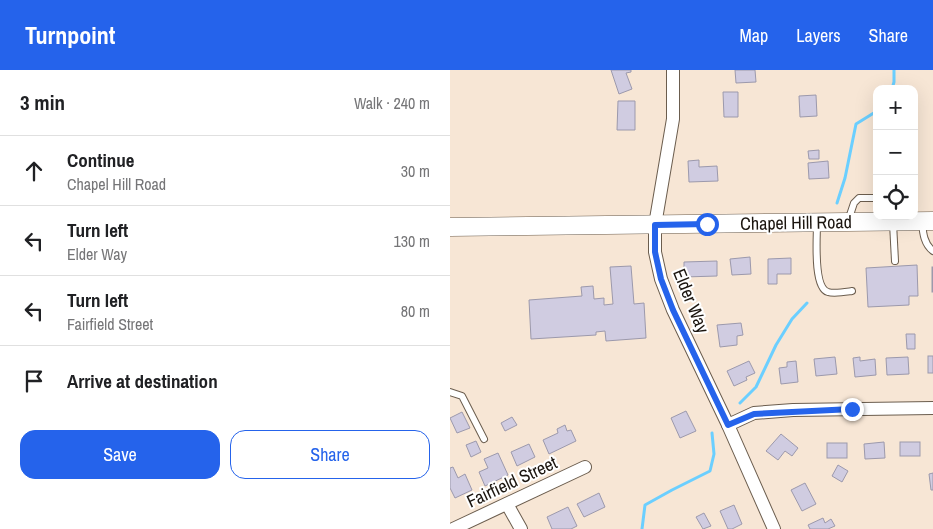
<!DOCTYPE html>
<meta charset="utf-8">
<style>
:root{--surface:#fff;--page:#f6f6f6;--text:#202124;--muted:#757577;--line:#e0e0e0;--accent:#2563eb}
body{margin:0;font-family:"Archivo Narrow",sans-serif;background:var(--page);color:var(--text)}
.controls{position:absolute;right:15px;top:15px;display:grid;overflow:hidden;border-radius:10px;box-shadow:0 5px 20px #0002}
.controls button{width:45px;height:45px;display:grid;place-items:center;padding:0;border:0;border-bottom:1px solid var(--line);background:var(--surface);color:var(--text);font:25px sans-serif}
.stop{position:absolute;width:15px;height:15px;margin:-11px;border:4px solid #2563eb;border-radius:50%;background:#fff}
.stop.end{background:#2563eb;border-color:#fff;box-shadow:0 1px 5px #0008}
.list{margin:0;padding:0;list-style:none}
h2{display:flex;justify-content:space-between;align-items:center;height:65px;margin:0;padding:0 20px;font-size:21px}
h2 small{font-size:16px;font-weight:400;color:var(--muted)}
.list li{display:grid;grid-template-columns:32px 1fr auto;gap:15px;align-items:center;box-sizing:border-box;height:70px;padding:0 20px;border-top:1px solid var(--line)}
.list b{display:block;font-size:19px;white-space:nowrap}
.list p{margin:0;font-size:16px;white-space:nowrap;color:var(--muted)}
.list em{font-size:16px;font-style:normal;color:var(--muted)}
.actions{display:flex;gap:10px;padding:15px 20px}
.actions a{flex:1;padding:11px 0;border:1px solid var(--accent);border-radius:15px;text-align:center;font-size:18px;color:var(--accent)}
.actions .main{background:var(--accent);color:#fff}
.icon{flex:none;width:28px;height:28px;fill:none;stroke:currentColor;stroke-width:2;stroke-linecap:round;stroke-linejoin:round}
.map{position:relative;flex:none;width:483px;height:459px;overflow:hidden}
header{display:flex;align-items:center;gap:30px;box-sizing:border-box;height:70px;padding:0 25px;background:var(--accent);color:#fff}
header strong{font-size:24px}
nav{display:flex;gap:28px;margin-inline-start:auto;font-size:18px}
main{display:flex}
aside{flex:1;background:var(--surface)}
.map>svg:first-child{display:block}
.lines{fill:none;stroke-linecap:round;stroke-linejoin:round}
.stream{stroke:#6bcfff;stroke-width:3}
.building{fill:#d0cce1;stroke:#9c99ac}
.service-casing{stroke:#6b5d4e;stroke-width:8}
.minor-casing{stroke:#6b5d4e;stroke-width:14}
.secondary-casing{stroke:#6b5d4e;stroke-width:19}
.service{stroke:#fff;stroke-width:6}
.minor{stroke:#fff;stroke-width:12}
.secondary{stroke:#fff;stroke-width:18}
.route{stroke:#2563eb;stroke-width:6}
.labels{text-anchor:middle;stroke-width:4;stroke-linejoin:round;paint-order:stroke}
.street-label{font-size:18px;fill:#1b150f;stroke:#fff}
</style>
<header>
<strong>Turnpoint</strong>
<nav><a>Map</a><a>Layers</a><a>Share</a></nav>
</header>
<main>
<aside>
<h2>3 min<small>Walk · 240 m</small></h2>
<ul class="list">
<li><svg class="icon" aria-label="ahead" viewBox="0 0 24 24"><path d="M12 20V5M6 11l6-6 6 6"/></svg><div><b>Continue</b><p>Chapel Hill Road</p></div><em>30 m</em></li>
<li><svg class="icon" aria-label="left" viewBox="0 0 24 24"><path d="M17 20v-9H6M10 6l-5 5 5 5"/></svg><div><b>Turn left</b><p>Elder Way</p></div><em>130 m</em></li>
<li><svg class="icon" aria-label="left" viewBox="0 0 24 24"><path d="M17 20v-9H6M10 6l-5 5 5 5"/></svg><div><b>Turn left</b><p>Fairfield Street</p></div><em>80 m</em></li>
<li><svg class="icon" aria-label="arrive" viewBox="0 0 24 24"><path d="M6 21V4h12l-3 4 3 4H6"/></svg><div><b>Arrive at destination</b></div></li>
</ul>
<div class="actions"><a class="main">Save</a><a>Share</a></div>
</aside>
<div class="map">
<svg width="483" height="459" viewBox="0 0 483 459">
<rect width="100%" height="100%" fill="#f7e6d5"/>
<g class="lines">
<!-- stream -->
<g class="stream">
<polyline points="442,19 444,12 444,0"/>
<polyline points="387,133 395,108 406,54 427,41"/>
<polyline points="290,333 306,317 326,275 342,249 357,233"/>
<polyline points="192,459 195,435 222,420 260,401 264,384 262,363"/>
</g>
</g>
<!-- building -->
<g class="building">
<polygon points="161,0 181,0 181,2 176,3 182,19 169,24"/>
<polygon points="285,0 305,0 306,12 286,13"/>
<polygon points="273,22 288,22 288,47 274,47"/>
<polygon points="366,25 367,46 350,47 349,26"/>
<polygon points="168,31 185,31 185,60 167,60"/>
<polygon points="369,80 369,89 359,89 358,81"/>
<polygon points="249,90 249,97 267,96 268,111 239,112 238,91"/>
<polygon points="378,91 379,108 359,109 358,93"/>
<polygon points="300,187 301,204 282,205 280,189"/>
<polygon points="341,188 341,204 327,204 327,214 318,214 318,189"/>
<polygon points="267,191 267,206 234,207 234,192"/>
<polygon points="467,195 468,226 459,226 459,235 418,237 416,198"/>
<polygon points="181,196 184,234 194,233 196,268 156,271 155,261 146,262 146,265 81,269 79,230 132,226 131,217 143,216 144,229 154,228 154,235 163,234 160,197"/>
<rect x="482" y="197" width="1" height="25"/>
<polygon points="291,253 293,265 287,266 287,275 270,277 267,255"/>
<polygon points="456,264 465,264 465,279 457,279"/>
<rect x="478" y="286" width="5" height="17"/>
<polygon points="385,287 387,304 366,306 364,289"/>
<polygon points="410,287 410,291 425,289 426,305 405,307 403,288"/>
<polygon points="458,287 459,304 437,305 436,288"/>
<polygon points="299,291 305,303 296,307 297,310 284,316 277,301"/>
<polygon points="346,291 348,312 331,314 329,298 337,297 337,292"/>
<polygon points="236,341 246,361 230,368 221,348"/>
<polygon points="12,342 20,358 7,363 0,348"/>
<polygon points="62,347 67,355 55,361 51,353"/>
<polygon points="115,355 117,361 121,360 126,371 99,384 93,370 108,363 107,359"/>
<polygon points="331,364 348,378 342,386 335,381 328,390 316,381"/>
<polygon points="26,371 31,382 21,387 16,375"/>
<polygon points="434,372 435,388 415,389 414,374"/>
<rect x="450" y="372" width="20" height="14"/>
<rect x="377" y="373" width="20" height="15"/>
<polygon points="79,374 85,387 67,396 61,382"/>
<polygon points="48,383 58,405 35,416 29,402 38,398 34,389"/>
<polygon points="388,395 398,401 392,412 382,406"/>
<polygon points="3,397 8,408 15,404 22,420 5,428 0,418 0,398"/>
<polygon points="483,403 483,420 481,420 479,404"/>
<polygon points="355,413 366,434 352,441 341,420"/>
<polygon points="149,423 155,437 134,447 127,434"/>
<polygon points="284,435 292,454 282,459 278,459 270,441"/>
<polygon points="118,437 127,456 121,459 102,459 97,447"/>
<polygon points="254,443 261,456 253,459 246,447"/>
<polygon points="373,448 375,453 381,449 385,456 378,459 360,459 358,455"/>
</g>
<g class="lines">
<!-- service casing -->
<g class="service-casing">
<g id="service">
<polyline points="398,151 404,133 409,128 427,128"/>
<polyline points="443,153 445,191"/>
<path d="M472,153C473,163 474,174 483,181"/>
<path d="M367,154C367,167 363,218 378,222C384,224 395,222 402,221"/>
<polyline points="0,322 12,326 34,369"/>
</g>
</g>
<!-- minor casing -->
<g class="minor-casing">
<g id="minor">
<polyline points="223,0 223,49 205,155 205,182 211,209 223,240 278,355 324,459"/>
<polyline points="278,355 304,343 343,340 483,338"/>
<polyline points="57,434 71,459"/>
<polyline points="3,459 135,397"/>
</g>
</g>
<!-- secondary casing -->
<g class="secondary-casing">
<polyline id="secondary" points="0,157 483,151"/>
</g>
<!-- service -->
<use href="#service" class="service"/>
<!-- minor -->
<use href="#minor" class="minor"/>
<!-- secondary -->
<use href="#secondary" class="secondary"/>
</g>
<g class="lines">
<!-- route -->
<polyline class="route" points="257,154 205,155 205,182 211,209 223,240 278,355 304,344 402,339"/>
</g>
<g class="labels">
<!-- street labels -->
<g class="street-label">
<text transform="translate(346 153) rotate(-1)" y="6">Chapel Hill Road</text>
<text transform="translate(241 231) rotate(68)" y="6">Elder Way</text>
<text transform="translate(62 412) rotate(-25)" y="6">Fairfield Street</text>
</g>
</g>
</svg>
<div class="controls">
<button>+</button>
<button>−</button>
<button><svg class="icon" aria-label="locate" viewBox="0 0 24 24"><circle cx="12" cy="12" r="6"/><path d="M12 2v4M12 18v4M2 12h4M18 12h4"/></svg></button>
</div>
<div class="stop" style="left:257px;top:154px"></div>
<div class="stop end" style="left:402px;top:339px"></div>
</div>
</main>
